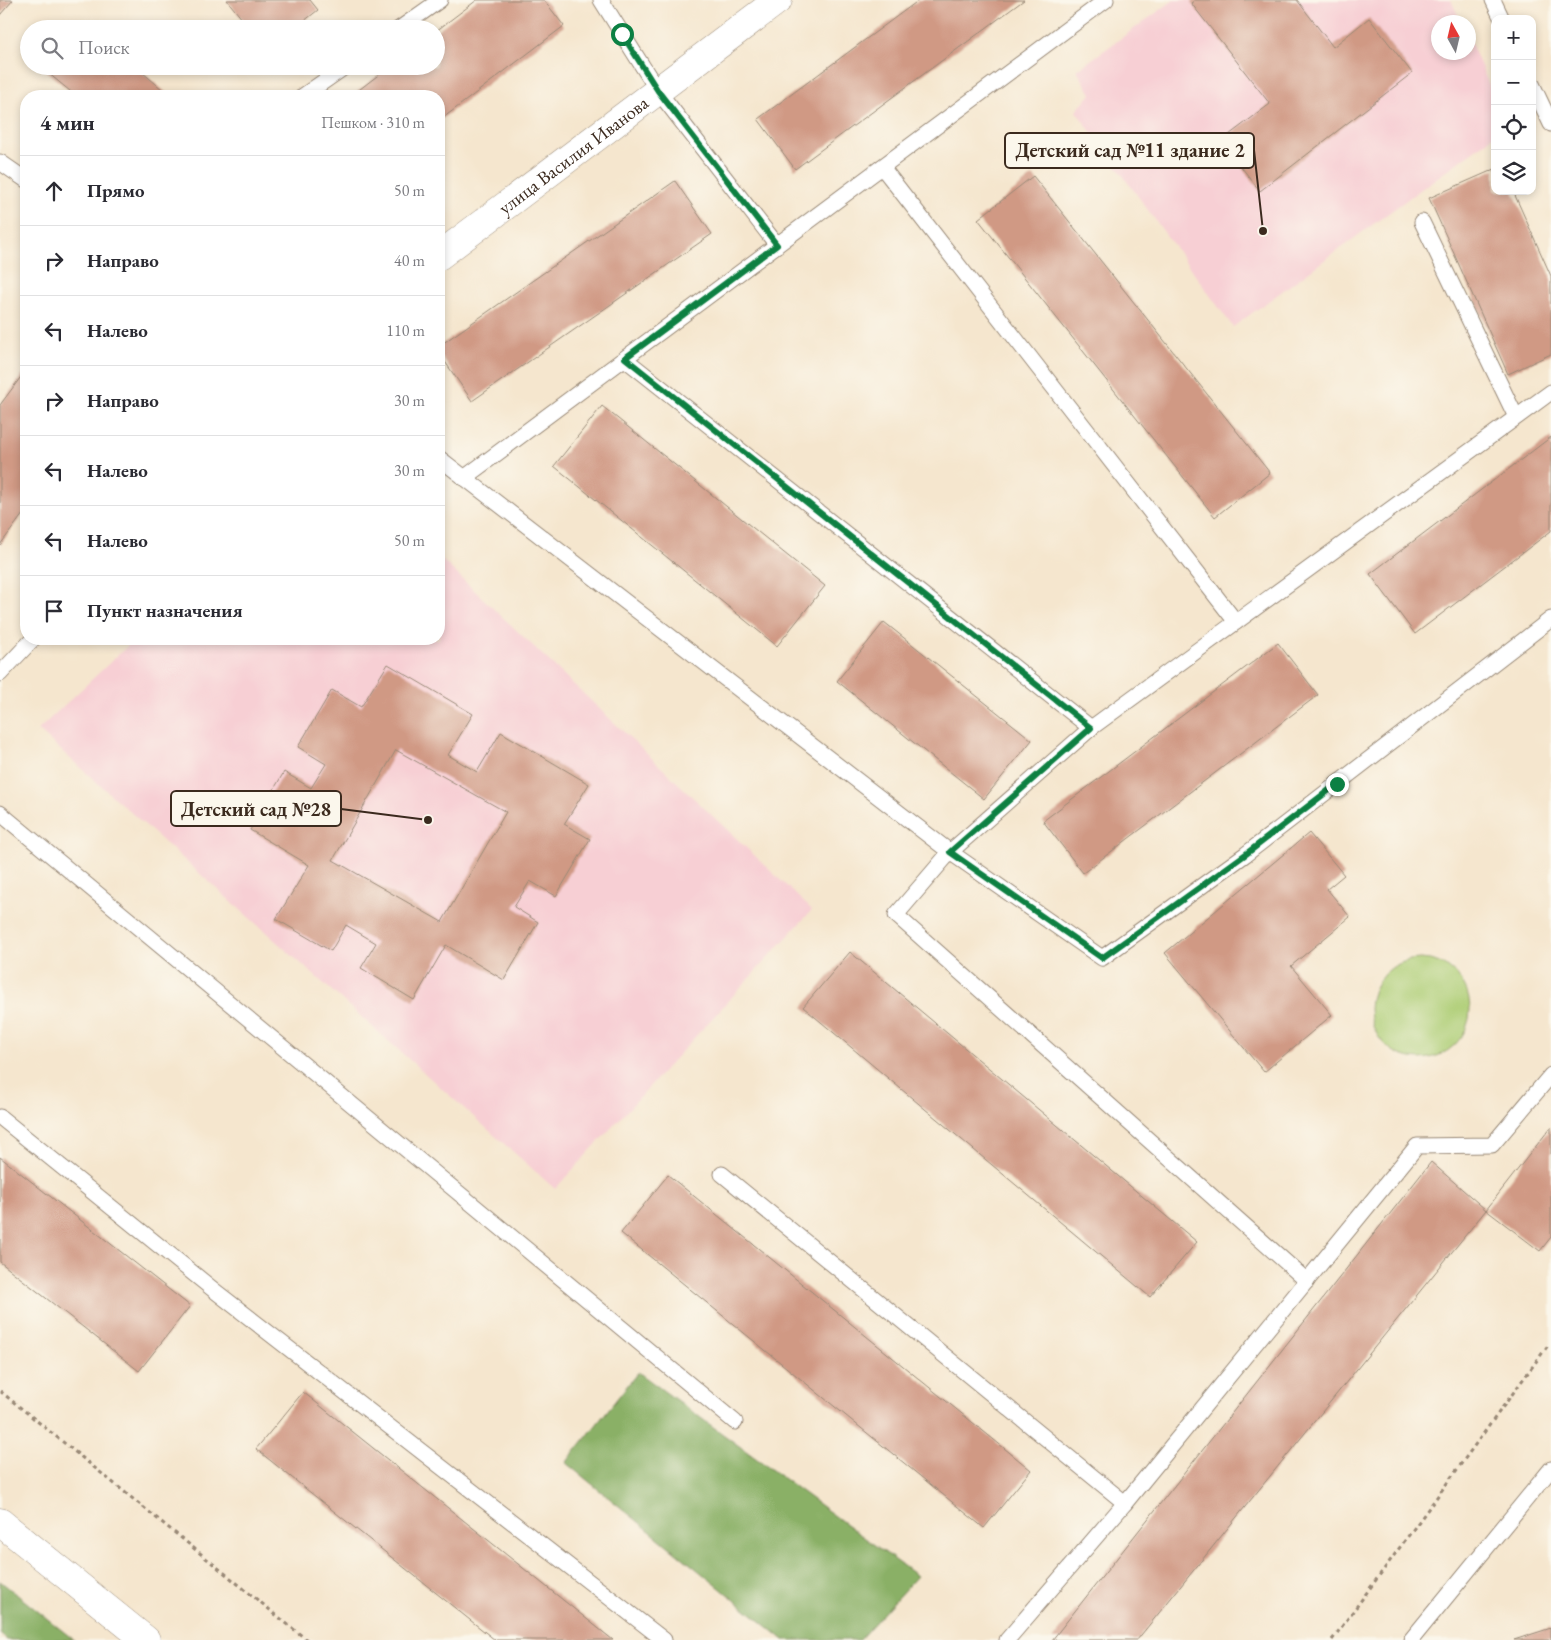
<!DOCTYPE html>
<html lang="ru">
<meta charset="utf-8">
<style>
:root{--surface:#fff;--page:#f2f2f3;--text:#2b2b33;--muted:#7c7c81;--line:#e1e1e2}
body{margin:0;font-family:"EB Garamond",serif;background:var(--page);color:var(--text)}
.controls{position:absolute;right:15px;top:15px;display:grid;overflow:hidden;border-radius:10px;box-shadow:0 2px 8px #0003}
.controls button{width:45px;height:45px;display:grid;place-items:center;padding:0;border:0;border-bottom:1px solid var(--line);background:var(--surface);color:var(--text);font:25px sans-serif}
.compass{position:absolute;left:1431px;top:15px;width:45px;height:45px;border-radius:50%;background:var(--surface);box-shadow:0 2px 8px #0003;rotate:352deg}
.stop{position:absolute;width:15px;height:15px;margin:-11px;border:4px solid #0b8043;border-radius:50%;background:#fff}
.stop.end{background:#0b8043;border-color:#fff;box-shadow:0 1px 5px #0008}
.list{margin:0;padding:0;list-style:none}
h2{display:flex;justify-content:space-between;align-items:center;height:65px;margin:0;padding:0 20px;font-size:21px}
h2 small{font-size:16px;font-weight:400;color:var(--muted)}
.list li{display:grid;grid-template-columns:32px 1fr auto;gap:15px;align-items:center;box-sizing:border-box;height:70px;padding:0 20px;border-top:1px solid var(--line)}
.list b{display:block;font-size:19px;white-space:nowrap}
.list em{font-size:16px;font-style:normal;color:var(--muted)}
.icon{flex:none;width:28px;height:28px;fill:none;stroke:currentColor;stroke-width:2;stroke-linecap:round;stroke-linejoin:round}
.map{position:relative;flex:none;width:1551px;height:1640px;overflow:hidden}
.search{position:absolute;background:var(--surface);box-shadow:0 2px 8px #0003;left:20px;top:20px;width:425px;height:55px;display:flex;align-items:center;gap:12px;box-sizing:border-box;padding:0 18px;border-radius:28px;color:var(--muted);font-size:19px}
.panel{position:absolute;background:var(--surface);box-shadow:0 2px 8px #0003;left:20px;top:90px;width:425px;height:555px;border-radius:20px}
.map>svg:first-child{display:block}
.built{fill:#f7cfd4}
.green{fill:#adcd75;stroke:#747c4a}
.forest{fill:#8ab066;stroke:#626d42}
.building{fill:#d09984;fill-rule:evenodd}
.lines{fill:none;stroke-linecap:round;stroke-linejoin:round}
.service-casing{stroke:#988876;stroke-width:17}
.minor-casing{stroke:#988876;stroke-width:29}
.secondary-casing{stroke:#988876;stroke-width:29}
.path{stroke:#988876;stroke-width:3;stroke-dasharray:4 4;stroke-linecap:butt}
.service{stroke:#fff;stroke-width:15}
.minor{stroke:#fff;stroke-width:28}
.secondary{stroke:#fff;stroke-width:28}
.route{stroke:#0b8043;stroke-width:6}
.labels{text-anchor:middle;stroke-width:4;stroke-linejoin:round;paint-order:stroke}
.street-label{font-size:19px;fill:#3b2a1e;stroke:#fbf7ec}
.leader{fill:none;stroke:#3b2a1e;stroke-width:2}
.callout-dot{fill:#3b2a1e;stroke:#fbf7ec;stroke-width:2}
.callout{fill:#fbf7ec;stroke:#3b2a1e;stroke-width:2}
.callout-label{font-size:20px;text-anchor:middle;font-weight:bold;fill:#3b2a1e}
</style>
<div class="map">
<svg width="1551" height="1640" viewBox="0 0 1551 1640">
<rect width="100%" height="100%" fill="#fbf7ec"/>
<filter id="ink" filterUnits="userSpaceOnUse"><feTurbulence type="fractalNoise" baseFrequency=".02" numOctaves="2"/><feDisplacementMap in="SourceGraphic" scale="10" xChannelSelector="R" yChannelSelector="G"/><feConvolveMatrix kernelMatrix="1 2 1 2 8 2 1 2 1" color-interpolation-filters="sRGB"/></filter>
<filter id="wash" filterUnits="userSpaceOnUse"><feTurbulence type="fractalNoise" baseFrequency=".0096" numOctaves="4" result="noise"/><feDisplacementMap in="SourceGraphic" scale="20" xChannelSelector="R" yChannelSelector="G"/><feGaussianBlur stdDeviation="1.12" result="paint"/><feColorMatrix in="noise" values="0 0 0 0 0 0 0 0 0 0 0 0 0 0 0 0 0 1.4 0 .05"/><feComposite in="paint" operator="in"/></filter>
<g filter="url(#wash)">
<rect width="100%" height="100%" fill="#f5e6ce"/>
<!-- built -->
<g class="built">
<polygon points="1174,0 1451,0 1461,22 1438,22 1438,52 1468,52 1469,39 1495,98 1495,135 1233,327 1076,111 1091,94 1077,70"/>
<polygon points="439,557 812,910 555,1189 38,730 135,639 439,639"/>
</g>
<!-- green -->
<circle class="green" cx="1420" cy="1009" r="50"/>
<!-- forest -->
<g class="forest">
<polygon points="638,1372 917,1576 859,1640 784,1640 566,1463"/>
<polygon points="0,1581 74,1640 7,1640 0,1634"/>
</g>
<g id="blocks">
<!-- building -->
<g class="building">
<polygon points="0,0 13,0 0,15"/>
<polygon points="227,0 310,0 318,10 294,29 250,29"/>
<polygon points="477,0 544,0 564,26 439,121 439,96 351,96 390,66 436,66 436,31"/>
<polygon points="919,0 1024,0 795,169 758,119"/>
<polygon points="1195,0 1297,0 1333,47 1369,18 1412,73 1260,191 1221,141 1270,104 1191,3"/>
<polygon points="81,22 90,29 75,29"/>
<polygon points="44,66 135,66 170,96 76,96 42,68"/>
<polygon points="1495,169 1495,191 1513,191 1551,276 1551,354 1508,374 1429,198"/>
<polygon points="1033,176 1270,473 1215,517 978,219"/>
<polygon points="675,181 712,234 472,401 439,353 439,346"/>
<polygon points="26,370 26,510 0,545 0,405"/>
<polygon points="602,406 825,586 777,646 554,466"/>
<polygon points="1551,437 1551,531 1415,634 1370,574"/>
<polygon points="884,622 1032,740 984,799 837,681"/>
<polygon points="1278,643 1318,695 1083,873 1043,821"/>
<path d="M388,664L473,714L448,755L477,772L501,732L589,784L564,824L590,839L556,896L530,881L514,907L538,922L504,980L446,945L414,1000L361,968L376,943L346,925L331,951L276,919L309,865L250,830L284,772L311,788L326,764L298,747L332,690L361,707ZM396,750L506,812L442,922L333,860Z"/>
<polygon points="1309,833 1344,875 1327,889 1350,917 1291,966 1332,1015 1264,1072 1165,953"/>
<polygon points="850,952 1197,1242 1150,1297 803,1007"/>
<polygon points="1551,1127 1551,1237 1540,1251 1486,1210"/>
<polygon points="0,1157 190,1306 139,1371 0,1262"/>
<polygon points="1431,1162 1486,1210 1137,1640 1052,1640"/>
<polygon points="668,1175 1031,1470 984,1528 621,1233"/>
<polygon points="303,1392 613,1640 495,1640 256,1449"/>
<polygon points="1551,1628 1551,1640 1514,1640"/>
</g>
</g>
</g>
<g filter="url(#ink)">
<use href="#blocks" fill-opacity="0" stroke="#988876" stroke-width="1"/>
<g class="lines">
<!-- service casing -->
<g class="service-casing">
<g id="service">
<polyline points="601,0 658,91 777,245"/>
<polyline points="1493,0 1502,19"/>
<polyline points="399,29 440,0"/>
<polyline points="1532,84 1551,124"/>
<polyline points="303,96 346,66"/>
<polyline points="0,162 26,180"/>
<polyline points="882,167 1236,622"/>
<polyline points="1422,222 1516,417"/>
<polyline points="625,359 1091,728"/>
<polyline points="439,458 950,852 1102,958 1246,854 1551,619"/>
<polyline points="464,478 1106,0"/>
<polyline points="0,674 33,639"/>
<polyline points="0,813 735,1422"/>
<polyline points="0,1117 215,1291 664,1640"/>
<polyline points="722,1174 1125,1503"/>
<polyline points="1307,1281 896,915 950,852 1091,728 1551,392"/>
<polyline points="1007,1640 1125,1503 1417,1146 1492,1145 1551,1075"/>
<polyline points="1411,1640 1551,1469"/>
</g>
</g>
<!-- minor casing -->
<g class="minor-casing">
<g id="minor">
<path id="s1" d="M439,256L778,0"/>
</g>
</g>
<!-- secondary casing -->
<g class="secondary-casing">
<polyline id="secondary" points="0,1522 146,1640"/>
</g>
<!-- path -->
<g class="path">
<polyline points="0,1391 307,1640"/>
<polyline points="1332,1640 1549,1344"/>
</g>
<!-- service -->
<use href="#service" class="service"/>
<!-- minor -->
<use href="#minor" class="minor"/>
<!-- secondary -->
<use href="#secondary" class="secondary"/>
</g>
</g>
<g class="lines" filter="url(#ink)">
<!-- route -->
<polyline class="route" points="622,34 658,91 777,245 625,358 1091,728 950,852 1102,958 1246,854 1337,784"/>
</g>
<g class="labels">
<!-- street labels -->
<g class="street-label">
<text dy="7" stroke="none"><textPath href="#s1" startOffset="168">улица Василия Иванова</textPath></text>
</g>
</g>
<!-- callouts -->
<path class="leader" d="M1263 231L1254 150M428 820L341 809"/>
<g class="callout-dot">
<circle cx="1263" cy="231" r="5"/>
<circle cx="428" cy="820" r="5"/>
</g>
<g class="callout">
<rect x="1005" y="133" width="249" height="35" rx="5"/>
<rect x="171" y="791" width="170" height="35" rx="5"/>
</g>
<g class="callout-label">
<text x="1130" y="157">Детский сад №11 здание 2</text>
<text x="256" y="816">Детский сад №28</text>
</g>
</svg>
<div class="controls">
<button>+</button>
<button>−</button>
<button><svg class="icon" aria-label="locate" viewBox="0 0 24 24"><circle cx="12" cy="12" r="6"/><path d="M12 2v4M12 18v4M2 12h4M18 12h4"/></svg></button>
<button><svg class="icon" aria-label="layers" viewBox="0 0 24 24"><path d="M12 4l9 5-9 5-9-5zM3 14l9 5 9-5"/></svg></button>
</div>
<svg class="compass" viewBox="-18 -18 36 36"><path d="M0-13l5 13h-10z" fill="#e53935"/><path d="M0 13l5-13h-10z" fill="#7c7c81"/></svg>
<div class="stop" style="left:622px;top:34px"></div>
<div class="stop end" style="left:1337px;top:784px"></div>
<div class="search"><svg class="icon" aria-label="search" viewBox="0 0 24 24"><circle cx="10" cy="10" r="6"/><path d="M15 15l6 6"/></svg>Поиск</div>
<section class="panel">
<h2>4 мин<small>Пешком · 310 m</small></h2>
<ul class="list">
<li><svg class="icon" aria-label="ahead" viewBox="0 0 24 24"><path d="M12 20V5M6 11l6-6 6 6"/></svg><div><b>Прямо</b></div><em>50 m</em></li>
<li><svg class="icon" aria-label="right" viewBox="0 0 24 24"><path d="M7 20v-9h11M14 6l5 5-5 5"/></svg><div><b>Направо</b></div><em>40 m</em></li>
<li><svg class="icon" aria-label="left" viewBox="0 0 24 24"><path d="M17 20v-9H6M10 6l-5 5 5 5"/></svg><div><b>Налево</b></div><em>110 m</em></li>
<li><svg class="icon" aria-label="right" viewBox="0 0 24 24"><path d="M7 20v-9h11M14 6l5 5-5 5"/></svg><div><b>Направо</b></div><em>30 m</em></li>
<li><svg class="icon" aria-label="left" viewBox="0 0 24 24"><path d="M17 20v-9H6M10 6l-5 5 5 5"/></svg><div><b>Налево</b></div><em>30 m</em></li>
<li><svg class="icon" aria-label="left" viewBox="0 0 24 24"><path d="M17 20v-9H6M10 6l-5 5 5 5"/></svg><div><b>Налево</b></div><em>50 m</em></li>
<li><svg class="icon" aria-label="arrive" viewBox="0 0 24 24"><path d="M6 21V4h12l-3 4 3 4H6"/></svg><div><b>Пункт назначения</b></div></li>
</ul>
</section>
</div>
